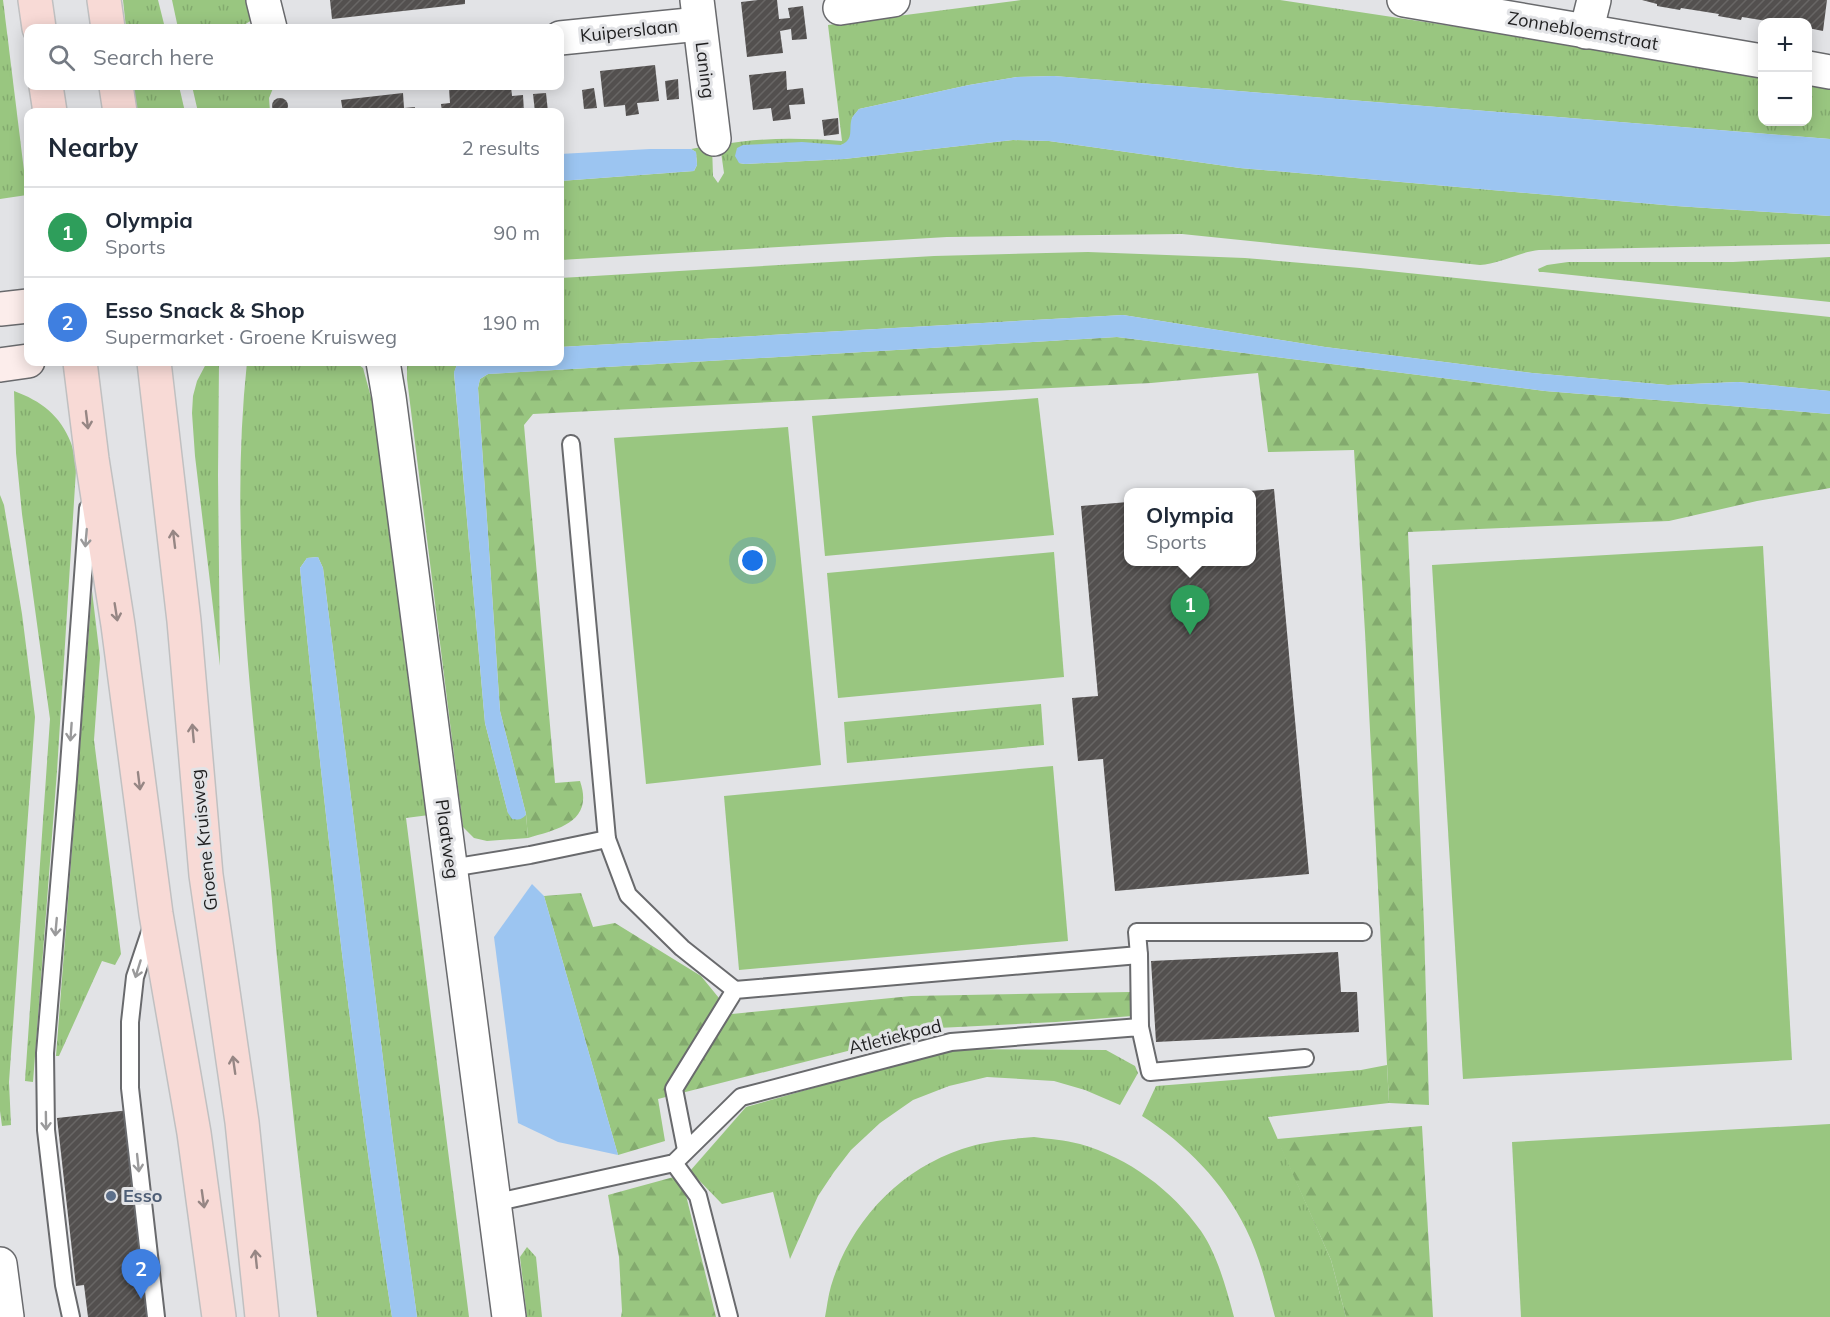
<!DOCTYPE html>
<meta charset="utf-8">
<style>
:root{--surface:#fff;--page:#f6f6f7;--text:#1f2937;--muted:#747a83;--line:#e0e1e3;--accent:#111827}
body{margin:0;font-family:Mulish,sans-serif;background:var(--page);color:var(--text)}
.controls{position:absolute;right:18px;top:18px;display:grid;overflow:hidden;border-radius:12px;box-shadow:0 3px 15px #0003}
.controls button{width:54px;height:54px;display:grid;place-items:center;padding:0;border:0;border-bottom:2px solid var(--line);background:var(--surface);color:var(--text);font:30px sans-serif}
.you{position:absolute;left:753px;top:561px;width:21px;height:21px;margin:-15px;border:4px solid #fff;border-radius:50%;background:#1a73e8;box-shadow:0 0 0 9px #1a73e833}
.badge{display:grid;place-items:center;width:39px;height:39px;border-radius:50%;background:var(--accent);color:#fff;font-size:20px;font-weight:700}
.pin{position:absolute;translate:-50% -50px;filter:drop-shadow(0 2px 3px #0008)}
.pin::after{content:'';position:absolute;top:32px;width:21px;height:18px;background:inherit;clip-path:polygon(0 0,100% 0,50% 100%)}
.popup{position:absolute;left:1124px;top:488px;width:132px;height:78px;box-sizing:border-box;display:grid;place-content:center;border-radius:12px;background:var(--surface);filter:drop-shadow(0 2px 4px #0005);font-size:20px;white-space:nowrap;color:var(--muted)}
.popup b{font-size:22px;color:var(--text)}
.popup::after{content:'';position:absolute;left:50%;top:100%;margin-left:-12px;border:12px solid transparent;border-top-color:var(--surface)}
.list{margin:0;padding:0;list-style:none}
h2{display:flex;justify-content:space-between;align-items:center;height:78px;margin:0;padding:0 24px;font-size:26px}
h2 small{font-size:20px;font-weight:400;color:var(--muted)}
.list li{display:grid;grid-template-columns:39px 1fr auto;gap:18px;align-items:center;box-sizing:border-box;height:90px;padding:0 24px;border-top:2px solid var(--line)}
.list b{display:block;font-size:22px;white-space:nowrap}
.list p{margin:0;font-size:20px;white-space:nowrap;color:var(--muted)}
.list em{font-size:20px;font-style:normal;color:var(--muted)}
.icon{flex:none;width:33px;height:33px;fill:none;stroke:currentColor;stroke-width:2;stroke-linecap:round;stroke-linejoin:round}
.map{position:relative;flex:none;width:1830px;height:1317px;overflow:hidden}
.search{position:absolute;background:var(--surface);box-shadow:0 3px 15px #0003;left:24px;top:24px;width:540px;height:66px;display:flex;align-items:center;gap:15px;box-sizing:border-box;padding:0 21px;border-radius:12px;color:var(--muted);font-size:22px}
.panel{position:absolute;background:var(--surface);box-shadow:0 3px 15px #0003;left:24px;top:108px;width:540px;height:258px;border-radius:12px}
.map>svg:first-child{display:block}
.grass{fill:url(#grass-tufts)}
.forest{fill:url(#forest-firs)}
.park{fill:#99c680}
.water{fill:#9cc5f1}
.building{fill:url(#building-hatch)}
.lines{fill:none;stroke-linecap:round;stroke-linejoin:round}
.lane-casing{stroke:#696a6d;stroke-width:20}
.street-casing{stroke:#696a6d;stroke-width:36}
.secondary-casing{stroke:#696a6d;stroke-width:36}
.primary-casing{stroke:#c0c0c1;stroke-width:36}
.lane{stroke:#fff;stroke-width:16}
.street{stroke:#fff;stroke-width:33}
.secondary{stroke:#fcedeb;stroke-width:33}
.primary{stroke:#f8dad6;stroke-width:33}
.oneway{stroke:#968684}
.oneway2{stroke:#9a9a9b}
.service-dot{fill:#5c6f8a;stroke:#e2e3e6;stroke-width:2}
.labels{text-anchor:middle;stroke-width:6;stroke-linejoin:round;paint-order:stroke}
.street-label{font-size:18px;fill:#1f1f20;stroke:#e2e3e6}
.service-label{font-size:18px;font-weight:bold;fill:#4e5e75;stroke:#e2e3e6;text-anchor:start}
</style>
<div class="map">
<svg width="1830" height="1317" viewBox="0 0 1830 1317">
<defs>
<pattern id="grass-tufts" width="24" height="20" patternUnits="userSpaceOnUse" patternTransform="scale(1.5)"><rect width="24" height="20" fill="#99c680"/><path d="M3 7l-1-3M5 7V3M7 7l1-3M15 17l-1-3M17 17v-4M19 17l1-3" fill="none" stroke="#83aa6e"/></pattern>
<pattern id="forest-firs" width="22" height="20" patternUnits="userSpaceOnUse" patternTransform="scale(1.5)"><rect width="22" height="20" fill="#99c680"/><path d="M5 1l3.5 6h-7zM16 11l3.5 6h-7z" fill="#83aa6e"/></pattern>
<pattern id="building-hatch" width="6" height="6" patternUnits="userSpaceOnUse" patternTransform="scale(1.5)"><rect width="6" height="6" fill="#53504f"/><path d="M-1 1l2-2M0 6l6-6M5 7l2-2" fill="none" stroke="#686665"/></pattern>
</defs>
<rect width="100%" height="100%" fill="#e2e3e6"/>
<!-- grass -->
<g class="grass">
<polygon points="0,0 3,0 27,195 0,199"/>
<polygon points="123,0 158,0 165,28 126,28"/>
<polygon points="172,0 251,0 255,18 244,25 246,28 178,28"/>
<path d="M1021,0H1280L1537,39L1762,76V122H1808V84L1830,88V139L1054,76L1017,77L969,85L859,109L852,118L851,137L847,143L841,145H827L739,163L745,164L844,159L1013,140L1049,141L1240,168L1676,206L1830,216V244L1539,250C1519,252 1500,264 1480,265L1182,234L947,237L560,260V181L694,171L697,165L696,152L691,149L712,145L713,176L718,183L724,173L720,145C761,137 801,138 842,141L828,25Z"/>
<polygon points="133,86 179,86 185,112 136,112"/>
<polygon points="192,86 274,86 269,98 270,112 198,112"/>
<polygon points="1088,252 1245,258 1360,268 1830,317 1830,391 1738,382 1668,385 1532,373 1325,347 1123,315 560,347 560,278 934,256"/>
<polygon points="1830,257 1830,302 1543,272 1539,272 1538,269 1547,265 1568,262 1733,262"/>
<polygon points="207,362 219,362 218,475 220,666 195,456 192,413 193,396 197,381"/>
<path d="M247,362H355L363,368L377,419L429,815L406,818L469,1317H417L393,1141L323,568L318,557L307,558L300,568C325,818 353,1068 392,1317H317C303,1204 290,1090 279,977C275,942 273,906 269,871C251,702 229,531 247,362Z"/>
<polygon points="407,362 458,362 454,373 485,723 508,813 525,816 526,814 528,838 487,841 474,838 463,827 407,379"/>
<path d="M14,391C41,401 60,415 71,443C74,451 75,462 76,470L57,771L33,1082L25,1081L50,719L22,514L16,453Z"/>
<polygon points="0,495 4,505 22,614 35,717 9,1082 11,1125 2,1126 0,1111"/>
<polygon points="92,591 100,658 94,740 121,954 115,965 102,961 59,1056 56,1056"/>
<polygon points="1041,704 1044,745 847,763 844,722"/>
<polygon points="950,1049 1106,1050 1135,1066 1138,1073 1120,1105 1085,1090 1054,1081 987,1077 949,1086 913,1100 880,1123 851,1150 834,1172 818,1196 790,1259 773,1192 722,1204 690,1171 746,1107"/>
<path d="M1387,1065L1389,1103L1268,1117L1331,1260L1346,1317H1275C1267,1288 1260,1257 1246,1229C1223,1182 1186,1144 1142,1116L1156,1086L1361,1070Z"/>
<path d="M1034,1137C1049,1139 1065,1140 1080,1144C1129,1158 1172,1190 1201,1231C1218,1256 1226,1288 1234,1317H825C827,1307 828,1296 831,1286C850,1222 899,1170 962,1149C985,1141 1010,1139 1034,1137Z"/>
<polygon points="527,1247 536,1257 542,1317 527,1317 520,1257"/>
</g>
<!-- forest -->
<g class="forest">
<path d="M1117,337L1545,391L1830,414V488L1757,501L1669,521L1408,532L1424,926L1429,1105L1389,1103L1365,632L1354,450L1268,452L1258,373L1151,383L533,414L524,425L555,783L580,781C594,822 559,829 528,838L526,814L500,711L478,388L480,379L488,374Z"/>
<polygon points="581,893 593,927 615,923 701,976 732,1014 911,996 1130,992 1132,1016 1056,1022 938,1028 658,1099 665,1141 618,1155 544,896"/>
<polygon points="1422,1126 1433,1317 1346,1317 1331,1260 1277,1139"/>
<polygon points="681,1175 716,1317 621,1317 622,1311 619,1257 608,1195"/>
</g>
<!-- park -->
<g class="park">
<polygon points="1038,398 1054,535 825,556 812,416"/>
<polygon points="788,427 821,765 646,784 614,438"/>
<polygon points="1763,546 1792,1060 1463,1079 1432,565"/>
<polygon points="1054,552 1064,677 838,698 827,573"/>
<polygon points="1053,766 1068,941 739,970 724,796"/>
<polygon points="1830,1124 1830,1317 1521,1317 1512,1142"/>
</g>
<!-- water -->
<g class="water">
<path d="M1054,76L1830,139V216L1676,206L1240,168L1049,141L1013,140L844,159L745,164L739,163L735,156L737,148L743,145L802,142L841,145C855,139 848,129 852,118C854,114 857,112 859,109L969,85L1017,77Z"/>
<polygon points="650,149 691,149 696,152 697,165 694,171 560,181 560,154"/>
<path d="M1123,315L1325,347L1532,373L1668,385L1738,382L1830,391V414L1545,391L1117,337L488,374L480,379L478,388L500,711L526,814C523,820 517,820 512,819L508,813L485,723L454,372L458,362H560V347Z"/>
<path d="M318,557L323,568L393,1141L417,1317H392C353,1068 325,818 300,568L307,558Z"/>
<polygon points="532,884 544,896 618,1155 558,1142 518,1123 494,937"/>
</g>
<!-- building -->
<g class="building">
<polygon points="330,0 465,0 465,4 332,19"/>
<polygon points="758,0 777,0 779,19 790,18 788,8 803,6 807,39 792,40 791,29 780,31 783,53 747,57 741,2"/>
<polygon points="1642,0 1827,0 1823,31 1808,28 1808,22 1773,22 1742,17 1741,20 1718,16 1719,14 1681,8 1680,10 1657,6 1657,4"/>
<polygon points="655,65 659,101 637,103 639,114 626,116 625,105 604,107 600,71"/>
<polygon points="786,71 787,90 803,88 805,104 789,105 791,119 773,121 771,108 753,110 749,75"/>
<polygon points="678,79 679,99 667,100 665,81"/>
<polygon points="469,86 511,86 512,96 523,95 524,112 442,112 441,104 450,103 449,88"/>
<polygon points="594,88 597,108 584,109 582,90"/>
<polygon points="403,93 404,108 415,107 415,112 343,112 341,100"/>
<polygon points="546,93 548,112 535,112 533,94"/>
<circle cx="280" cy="106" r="8"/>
<polygon points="838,118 839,134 824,136 822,120"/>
<polygon points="1274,489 1309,874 1115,891 1103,759 1078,761 1072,698 1098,696 1081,506 1128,502 1128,562 1252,562 1251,491"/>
<polygon points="1338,952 1341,992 1357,992 1359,1032 1156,1042 1151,961"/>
<polygon points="139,1109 149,1317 88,1317 84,1285 76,1286 57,1118"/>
</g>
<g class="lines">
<!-- lane casing -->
<g class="lane-casing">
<g id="lane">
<polyline points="607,839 628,895 682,948 735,990"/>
<polyline points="451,868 530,855 607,839 571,444"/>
<polyline points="152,926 135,977 130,1022 130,1088 156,1317"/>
<polyline points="1139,955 1140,1027"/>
<polyline points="686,1150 674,1089 735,990 1139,955 1137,932 1363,932"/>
<polyline points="674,1163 698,1196 729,1317"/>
<polyline points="493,1203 674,1163 741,1097 951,1042 1140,1027 1150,1072 1305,1058"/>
<polyline points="71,1317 64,1285 46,1130 45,1053 68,779 88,508"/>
</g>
</g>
<!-- street casing -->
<g class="street-casing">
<g id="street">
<polyline points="263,0 270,28"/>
<polyline points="697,0 714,139"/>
<polyline points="1404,0 1762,61"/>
<polyline points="840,8 893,0"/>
<polyline points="1586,32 1594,0"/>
<polyline points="560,38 699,24"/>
<polyline points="1808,68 1830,72"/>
<polyline points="383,362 389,397 509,1317"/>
<polyline points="0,1264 7,1317"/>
</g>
</g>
<!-- secondary casing -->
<g class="secondary-casing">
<g id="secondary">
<polyline points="0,309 28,306"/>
<polyline points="0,365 28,361"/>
</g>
</g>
<!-- primary casing -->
<g class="primary-casing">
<g id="primary">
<polyline points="35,0 39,28"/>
<polyline points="104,0 108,28"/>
<polyline points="46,86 50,112"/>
<polyline points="116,86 120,112"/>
<polyline points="80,362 92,459 118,625 156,914 194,1133 219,1317"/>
<polyline points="154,362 184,621 206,875 242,1122 262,1317"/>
</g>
</g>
<!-- lane -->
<use href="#lane" class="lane"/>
<!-- street -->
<use href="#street" class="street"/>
<!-- secondary -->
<use href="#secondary" class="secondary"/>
<!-- primary -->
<use href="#primary" class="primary"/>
</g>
<!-- one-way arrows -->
<defs><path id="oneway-shaft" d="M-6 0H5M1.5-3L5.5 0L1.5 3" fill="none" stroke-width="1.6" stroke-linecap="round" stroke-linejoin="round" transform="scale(1.5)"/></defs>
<g class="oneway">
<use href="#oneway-shaft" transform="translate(87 420) rotate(83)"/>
<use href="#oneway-shaft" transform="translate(174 539) rotate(-97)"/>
<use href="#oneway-shaft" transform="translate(116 612) rotate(81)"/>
<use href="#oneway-shaft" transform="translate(193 733) rotate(-95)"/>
<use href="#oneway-shaft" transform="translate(139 781) rotate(83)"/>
<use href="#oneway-shaft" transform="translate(234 1065) rotate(-98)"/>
<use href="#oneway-shaft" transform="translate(203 1199) rotate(82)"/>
<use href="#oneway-shaft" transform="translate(256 1259) rotate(-96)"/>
</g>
<g class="oneway2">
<use href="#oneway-shaft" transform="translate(86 538) rotate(95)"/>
<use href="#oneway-shaft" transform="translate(71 732) rotate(94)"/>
<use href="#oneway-shaft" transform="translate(56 927) rotate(95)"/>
<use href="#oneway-shaft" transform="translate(138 969) rotate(107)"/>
<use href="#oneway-shaft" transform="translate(46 1121) rotate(89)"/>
<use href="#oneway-shaft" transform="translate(138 1163) rotate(84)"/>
</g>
<!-- markers -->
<circle class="service-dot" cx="111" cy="1196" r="6"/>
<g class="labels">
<!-- street labels -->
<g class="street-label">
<text transform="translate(629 31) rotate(-6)" y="6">Kuiperslaan</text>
<text transform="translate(1583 31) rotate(10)" y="6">Zonnebloemstraat</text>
<text transform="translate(705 70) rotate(83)" y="6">Laning</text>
<text transform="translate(447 839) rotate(82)" y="6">Plaatweg</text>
<text transform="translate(204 840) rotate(-96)" y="6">Groene Kruisweg</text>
<text transform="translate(895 1037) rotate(-14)" y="6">Atletiekpad</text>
</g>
<!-- service labels -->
<g class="service-label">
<text x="123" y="1202">Esso</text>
</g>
</g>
</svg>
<div class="controls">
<button>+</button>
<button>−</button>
</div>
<div class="you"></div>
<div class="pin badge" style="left:1190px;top:635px;background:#2e9e5b">1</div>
<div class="popup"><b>Olympia</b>Sports</div>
<div class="pin badge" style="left:141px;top:1299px;background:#3f7fe0">2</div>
<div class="search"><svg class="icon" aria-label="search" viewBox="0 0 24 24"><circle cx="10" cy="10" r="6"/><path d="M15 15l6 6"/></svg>Search here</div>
<section class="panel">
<h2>Nearby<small>2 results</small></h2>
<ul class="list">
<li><span class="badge" style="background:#2e9e5b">1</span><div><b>Olympia</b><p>Sports</p></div><em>90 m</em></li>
<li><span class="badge" style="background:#3f7fe0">2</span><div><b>Esso Snack &amp; Shop</b><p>Supermarket · Groene Kruisweg</p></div><em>190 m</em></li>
</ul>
</section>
</div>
